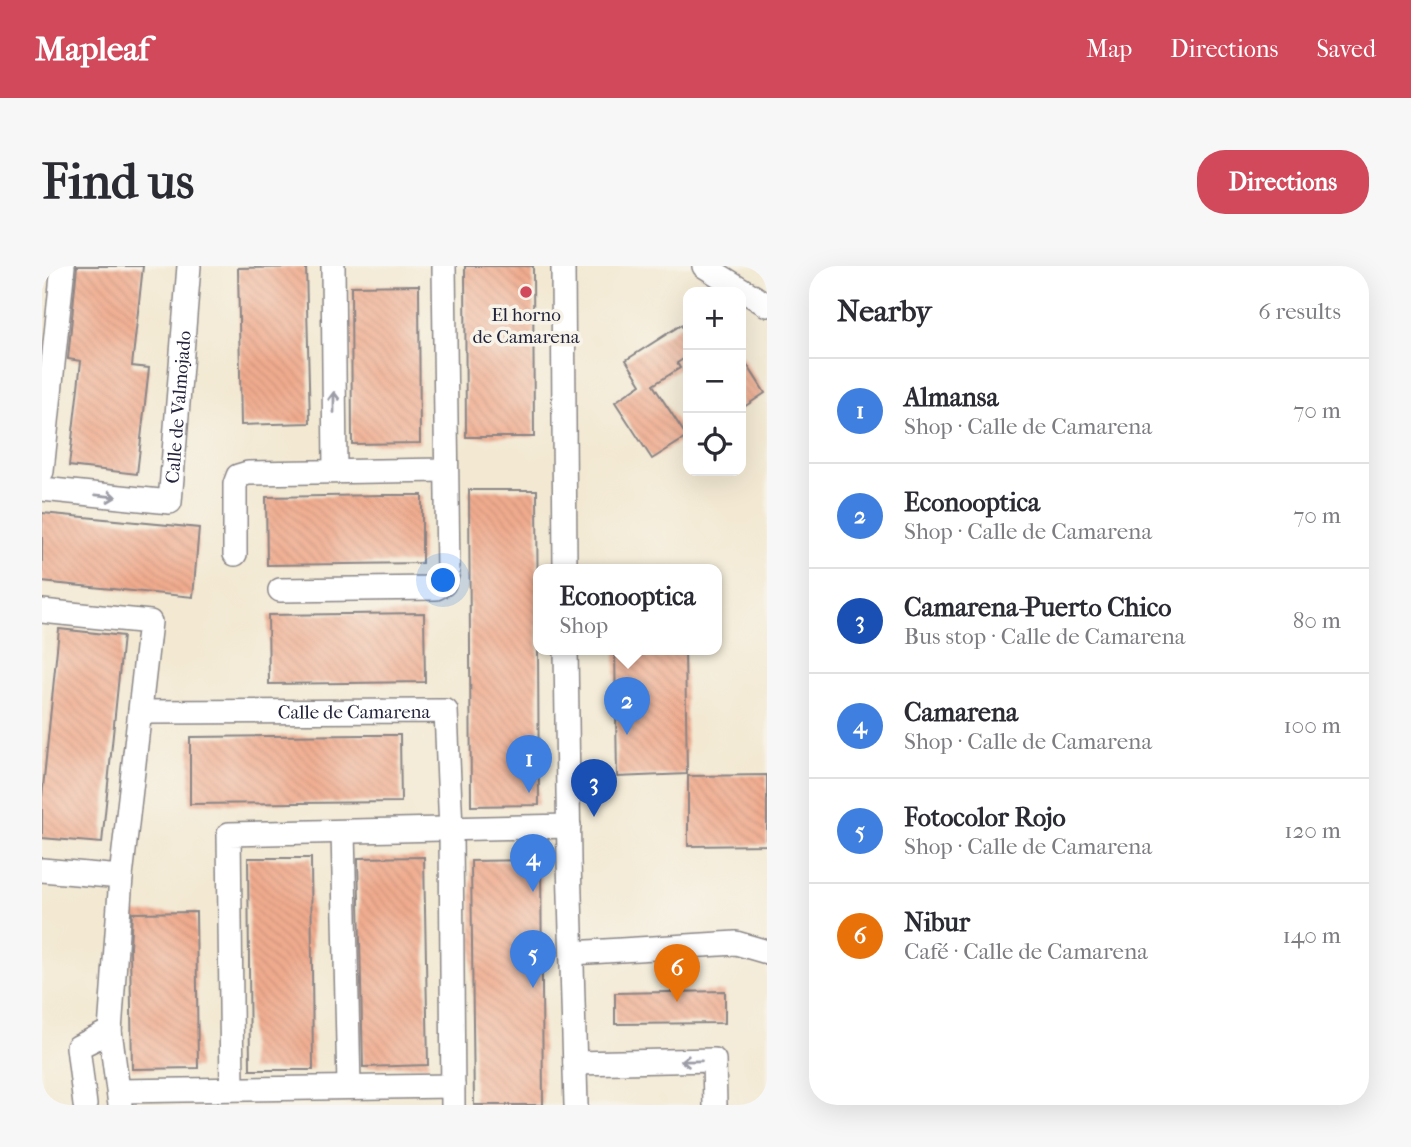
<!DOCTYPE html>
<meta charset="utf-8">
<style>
:root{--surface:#fff;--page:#f7f7f7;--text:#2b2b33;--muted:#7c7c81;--line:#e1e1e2;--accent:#d1495b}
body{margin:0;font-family:"IM FELL French Canon",serif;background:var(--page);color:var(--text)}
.controls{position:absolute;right:21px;top:21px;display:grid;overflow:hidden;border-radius:14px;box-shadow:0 7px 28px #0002}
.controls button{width:63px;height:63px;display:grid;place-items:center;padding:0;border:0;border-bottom:2px solid var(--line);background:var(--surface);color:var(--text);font:35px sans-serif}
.you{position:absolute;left:402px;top:315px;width:24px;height:24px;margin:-18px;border:5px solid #fff;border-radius:50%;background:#1a73e8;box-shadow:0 0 0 10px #1a73e833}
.badge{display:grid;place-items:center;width:46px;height:46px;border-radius:50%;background:var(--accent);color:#fff;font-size:23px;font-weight:700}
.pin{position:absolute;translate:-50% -58px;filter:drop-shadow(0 2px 4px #0008)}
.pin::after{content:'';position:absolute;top:37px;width:24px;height:21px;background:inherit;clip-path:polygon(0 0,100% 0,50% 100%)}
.popup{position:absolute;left:491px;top:298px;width:189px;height:91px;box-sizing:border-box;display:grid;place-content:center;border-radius:14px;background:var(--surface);filter:drop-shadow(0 2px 5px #0005);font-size:23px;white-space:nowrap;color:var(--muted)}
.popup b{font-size:26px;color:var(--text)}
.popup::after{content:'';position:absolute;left:50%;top:100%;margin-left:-14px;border:14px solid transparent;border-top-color:var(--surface)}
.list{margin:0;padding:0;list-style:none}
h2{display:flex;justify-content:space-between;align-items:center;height:91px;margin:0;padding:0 28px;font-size:30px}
h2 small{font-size:23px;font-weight:400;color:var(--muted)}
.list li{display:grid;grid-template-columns:46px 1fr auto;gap:21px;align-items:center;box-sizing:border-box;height:105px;padding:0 28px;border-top:2px solid var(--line)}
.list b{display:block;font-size:26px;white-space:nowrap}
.list p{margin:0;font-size:23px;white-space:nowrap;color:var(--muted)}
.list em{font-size:23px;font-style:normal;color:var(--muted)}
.icon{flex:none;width:38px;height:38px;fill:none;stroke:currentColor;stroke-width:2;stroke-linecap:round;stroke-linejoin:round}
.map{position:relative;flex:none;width:725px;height:839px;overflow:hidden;border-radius:28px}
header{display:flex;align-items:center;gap:42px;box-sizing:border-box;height:98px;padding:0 35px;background:var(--accent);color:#fff}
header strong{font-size:33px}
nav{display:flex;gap:38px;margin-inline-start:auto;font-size:24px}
.intro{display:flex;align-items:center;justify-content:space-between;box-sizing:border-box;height:168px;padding:0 42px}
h1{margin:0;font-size:49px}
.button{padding:18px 32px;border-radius:28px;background:var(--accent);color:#fff;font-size:24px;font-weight:700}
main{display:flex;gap:42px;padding:0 42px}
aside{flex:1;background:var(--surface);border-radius:28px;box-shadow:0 7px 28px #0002}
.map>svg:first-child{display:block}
.building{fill:url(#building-back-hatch)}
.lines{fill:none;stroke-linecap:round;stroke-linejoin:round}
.minor-casing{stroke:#8a8687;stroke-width:26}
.minor{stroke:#fff;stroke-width:23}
.oneway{stroke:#9c9ca7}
.poi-dot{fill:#d1495b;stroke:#f7f3e8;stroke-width:2.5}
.labels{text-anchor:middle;stroke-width:7;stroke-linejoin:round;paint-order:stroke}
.poi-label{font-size:19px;fill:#22223b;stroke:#f7f3e8}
.street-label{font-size:19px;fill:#22223b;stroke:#f7f3e8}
</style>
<header>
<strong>Mapleaf</strong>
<nav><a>Map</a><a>Directions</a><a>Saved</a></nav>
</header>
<div class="intro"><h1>Find us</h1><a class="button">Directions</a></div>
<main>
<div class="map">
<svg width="725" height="839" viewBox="0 0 725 839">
<defs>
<pattern id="building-back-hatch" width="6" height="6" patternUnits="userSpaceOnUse" patternTransform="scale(1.75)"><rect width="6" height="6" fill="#f0ab8e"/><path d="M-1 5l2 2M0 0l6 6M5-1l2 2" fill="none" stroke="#ce937b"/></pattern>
</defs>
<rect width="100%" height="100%" fill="#f7f3e8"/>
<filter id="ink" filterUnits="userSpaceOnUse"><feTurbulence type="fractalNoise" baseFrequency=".0143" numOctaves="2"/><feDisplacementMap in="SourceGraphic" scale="14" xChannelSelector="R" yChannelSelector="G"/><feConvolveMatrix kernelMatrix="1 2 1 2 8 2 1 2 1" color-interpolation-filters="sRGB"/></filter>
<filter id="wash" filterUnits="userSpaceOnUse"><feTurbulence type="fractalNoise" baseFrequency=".00686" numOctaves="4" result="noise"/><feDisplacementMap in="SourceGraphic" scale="28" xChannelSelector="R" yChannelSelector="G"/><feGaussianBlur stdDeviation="1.57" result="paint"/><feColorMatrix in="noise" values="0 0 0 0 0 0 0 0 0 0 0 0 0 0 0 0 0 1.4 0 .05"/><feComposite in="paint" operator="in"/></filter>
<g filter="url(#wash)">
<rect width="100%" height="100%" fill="#f3e9d3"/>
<g id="blocks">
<!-- building -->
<g class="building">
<polygon points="35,0 101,0 90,100 107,102 95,208 27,200 39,95 26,93"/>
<polygon points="423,0 491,0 492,171 424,171"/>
<polygon points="264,1 268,157 199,159 196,2"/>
<polygon points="377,19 378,177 310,178 309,20"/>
<polygon points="639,59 646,70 646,90 635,97 638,102 611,119 645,171 610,193 573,136 599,118 584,94"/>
<polygon points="699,89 723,127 699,143"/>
<polygon points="427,224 495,224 497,539 429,540"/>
<polygon points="342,229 380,229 380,297 225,299 224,231"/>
<polygon points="0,247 157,262 151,331 0,316"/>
<polygon points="382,347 383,416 227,418 226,349"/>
<polygon points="17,363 81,370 60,577 0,572 0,532"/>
<polygon points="573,383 643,383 645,508 575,511"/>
<polygon points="324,469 358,469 359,536 148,538 148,471"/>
<polygon points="725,509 725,579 646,580 646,510"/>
<polygon points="382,591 386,799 321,801 316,592"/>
<polygon points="206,592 269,592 271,804 208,804"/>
<polygon points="499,594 501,839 432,839 429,595"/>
<polygon points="154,646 156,802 90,803 88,681 90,647"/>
<polygon points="683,725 683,757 573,758 573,727"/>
</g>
</g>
</g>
<g filter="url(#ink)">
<use href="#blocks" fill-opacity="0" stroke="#8a8687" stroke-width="2"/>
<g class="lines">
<!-- minor casing -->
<g class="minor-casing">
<g id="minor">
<polyline points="291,0 293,205"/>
<polyline points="521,0 523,303"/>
<polyline points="662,0 725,39"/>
<polyline points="0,205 21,0"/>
<path id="s1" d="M0,223L128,236L147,0"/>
<polyline points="193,288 193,218 196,210 206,207 404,204"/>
<polyline points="238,324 394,322 402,318 406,306 402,0"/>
<polyline points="0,345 108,356 79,611 68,765 78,839"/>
<polyline points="524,383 527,595 534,839"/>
<path id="s2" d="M98,446L404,445L409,564L411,839"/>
<polyline points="301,566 307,820"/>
<polyline points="0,604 79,611"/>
<polyline points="530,687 694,677 725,686"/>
<polyline points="533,797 672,794 673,839"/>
<polyline points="190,822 187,568 527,560"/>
<polyline points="77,825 411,820"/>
<polyline points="43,839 36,781 68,765"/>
</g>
</g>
<!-- minor -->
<use href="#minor" class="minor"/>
</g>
<!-- one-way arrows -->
<defs><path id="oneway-shaft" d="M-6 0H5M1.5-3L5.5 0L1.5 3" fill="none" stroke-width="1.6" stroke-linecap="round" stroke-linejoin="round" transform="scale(1.75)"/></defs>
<g class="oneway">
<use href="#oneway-shaft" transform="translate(292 136) rotate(-90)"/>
<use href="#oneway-shaft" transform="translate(64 230) rotate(6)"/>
<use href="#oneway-shaft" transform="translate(649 795) rotate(179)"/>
</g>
</g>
<!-- markers -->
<circle class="poi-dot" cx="484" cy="26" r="7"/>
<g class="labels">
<!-- poi labels -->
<g class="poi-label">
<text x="484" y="55">El horno<tspan x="484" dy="22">de Camarena</tspan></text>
</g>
<!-- street labels -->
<g class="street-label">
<text dy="7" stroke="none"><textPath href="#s1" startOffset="224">Calle de Valmojado</textPath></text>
<text dy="7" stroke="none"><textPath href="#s2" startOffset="214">Calle de Camarena</textPath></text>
</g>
</g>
</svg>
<div class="controls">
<button>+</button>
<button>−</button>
<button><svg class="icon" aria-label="locate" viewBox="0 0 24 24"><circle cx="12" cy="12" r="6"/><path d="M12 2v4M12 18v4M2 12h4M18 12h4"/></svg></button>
</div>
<div class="you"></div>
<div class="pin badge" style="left:487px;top:527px;background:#3f7fe0">1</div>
<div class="pin badge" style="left:585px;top:469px;background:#3f7fe0">2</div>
<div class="popup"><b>Econooptica</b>Shop</div>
<div class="pin badge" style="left:552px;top:551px;background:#1a4fb4">3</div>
<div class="pin badge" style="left:491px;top:626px;background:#3f7fe0">4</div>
<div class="pin badge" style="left:491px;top:722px;background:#3f7fe0">5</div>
<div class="pin badge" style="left:635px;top:736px;background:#e8710a">6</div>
</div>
<aside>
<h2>Nearby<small>6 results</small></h2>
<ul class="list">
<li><span class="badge" style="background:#3f7fe0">1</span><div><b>Almansa</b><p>Shop · Calle de Camarena</p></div><em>70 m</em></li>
<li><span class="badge" style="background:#3f7fe0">2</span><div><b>Econooptica</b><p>Shop · Calle de Camarena</p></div><em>70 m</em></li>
<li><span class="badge" style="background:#1a4fb4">3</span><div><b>Camarena-Puerto Chico</b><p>Bus stop · Calle de Camarena</p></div><em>80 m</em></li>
<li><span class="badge" style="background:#3f7fe0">4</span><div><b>Camarena</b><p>Shop · Calle de Camarena</p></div><em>100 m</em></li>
<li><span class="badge" style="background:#3f7fe0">5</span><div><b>Fotocolor Rojo</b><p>Shop · Calle de Camarena</p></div><em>120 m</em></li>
<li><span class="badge" style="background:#e8710a">6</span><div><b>Nibur</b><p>Café · Calle de Camarena</p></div><em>140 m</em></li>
</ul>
</aside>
</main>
